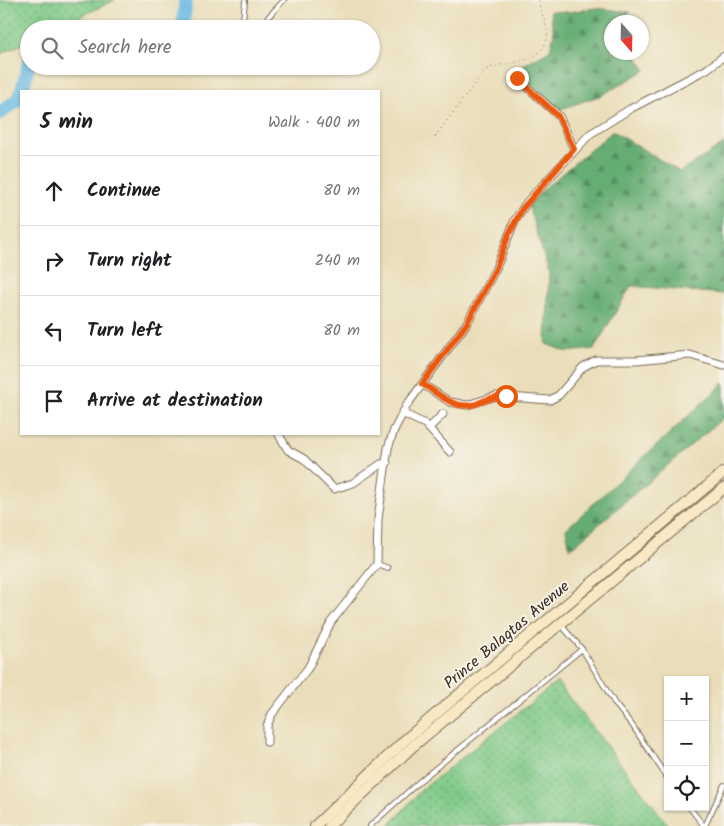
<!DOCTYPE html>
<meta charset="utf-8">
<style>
:root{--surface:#fff;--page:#f2f2f2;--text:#202124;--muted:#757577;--line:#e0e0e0}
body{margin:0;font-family:Kalam,sans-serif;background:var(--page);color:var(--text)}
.controls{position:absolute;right:15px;bottom:15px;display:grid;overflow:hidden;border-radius:0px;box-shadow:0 1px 4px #0004}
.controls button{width:45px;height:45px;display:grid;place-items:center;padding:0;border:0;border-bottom:1px solid var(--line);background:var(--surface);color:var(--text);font:25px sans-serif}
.compass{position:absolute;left:604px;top:15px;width:45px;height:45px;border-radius:50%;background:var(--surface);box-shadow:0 1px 4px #0004;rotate:160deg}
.stop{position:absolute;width:15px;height:15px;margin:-11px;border:4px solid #ea580c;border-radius:50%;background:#fff}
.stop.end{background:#ea580c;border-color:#fff;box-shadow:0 1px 5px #0008}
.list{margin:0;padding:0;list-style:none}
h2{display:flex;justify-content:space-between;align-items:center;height:65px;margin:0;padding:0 20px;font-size:21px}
h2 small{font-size:16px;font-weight:400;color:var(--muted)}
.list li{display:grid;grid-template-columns:32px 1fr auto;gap:15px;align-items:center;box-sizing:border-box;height:70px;padding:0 20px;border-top:1px solid var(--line)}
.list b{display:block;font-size:19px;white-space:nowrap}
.list em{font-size:16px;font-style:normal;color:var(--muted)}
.icon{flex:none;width:28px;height:28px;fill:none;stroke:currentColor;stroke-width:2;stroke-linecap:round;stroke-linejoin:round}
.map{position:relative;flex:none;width:724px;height:826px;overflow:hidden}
.search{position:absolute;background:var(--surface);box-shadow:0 1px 4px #0004;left:20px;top:20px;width:360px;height:55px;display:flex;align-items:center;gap:12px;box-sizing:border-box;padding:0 18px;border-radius:28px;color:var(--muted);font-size:19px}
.panel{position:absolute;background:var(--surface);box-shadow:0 1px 4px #0004;left:20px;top:90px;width:360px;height:345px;border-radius:0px}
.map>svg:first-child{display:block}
.grass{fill:url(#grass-dots);stroke:#5c7a52}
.forest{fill:url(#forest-firs);stroke:#506c49}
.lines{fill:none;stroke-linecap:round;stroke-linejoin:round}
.river{stroke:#69bae4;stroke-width:14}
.service-casing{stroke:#786955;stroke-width:6}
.minor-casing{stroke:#786955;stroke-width:9}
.secondary-casing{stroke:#786955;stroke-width:12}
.path{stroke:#786955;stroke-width:1;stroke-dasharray:1 4;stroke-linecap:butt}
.service{stroke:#fff;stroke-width:4}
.minor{stroke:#fff;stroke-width:7}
.secondary{stroke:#f8e8c3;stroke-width:10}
.route{stroke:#ea580c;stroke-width:6}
.labels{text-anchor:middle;stroke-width:4;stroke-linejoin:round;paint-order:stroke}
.street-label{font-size:16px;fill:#3b2a1e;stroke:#f7f3e8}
</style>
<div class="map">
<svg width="724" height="826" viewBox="0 0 724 826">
<defs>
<pattern id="grass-dots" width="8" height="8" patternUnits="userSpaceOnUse" patternTransform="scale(1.25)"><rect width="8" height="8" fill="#7ec987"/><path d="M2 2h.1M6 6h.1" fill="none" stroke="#68a36e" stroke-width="1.8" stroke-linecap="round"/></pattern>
<pattern id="forest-firs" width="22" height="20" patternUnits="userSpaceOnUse" patternTransform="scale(1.25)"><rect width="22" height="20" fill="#66ad74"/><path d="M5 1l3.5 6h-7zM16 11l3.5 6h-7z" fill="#558d5f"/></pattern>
</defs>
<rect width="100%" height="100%" fill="#f7f3e8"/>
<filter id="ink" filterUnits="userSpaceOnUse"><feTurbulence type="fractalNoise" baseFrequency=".02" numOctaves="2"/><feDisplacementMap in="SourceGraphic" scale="10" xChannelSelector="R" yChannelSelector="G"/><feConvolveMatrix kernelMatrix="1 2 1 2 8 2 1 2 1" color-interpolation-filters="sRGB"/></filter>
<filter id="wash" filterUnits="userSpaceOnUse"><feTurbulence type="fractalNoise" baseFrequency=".0096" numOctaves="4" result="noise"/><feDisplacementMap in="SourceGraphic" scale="20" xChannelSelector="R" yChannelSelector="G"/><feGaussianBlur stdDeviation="1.12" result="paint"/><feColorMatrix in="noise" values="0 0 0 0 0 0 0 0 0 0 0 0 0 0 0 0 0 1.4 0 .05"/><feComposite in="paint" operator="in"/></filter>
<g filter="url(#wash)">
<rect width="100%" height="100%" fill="#eadeba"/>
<!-- grass -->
<g class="grass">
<polygon points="0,0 115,0 54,29 29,29 29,41 0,54"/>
<polygon points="557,682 669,826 389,826 420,791"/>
</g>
<!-- forest -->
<g class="forest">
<polygon points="595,8 630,12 617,22 612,22 612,52 634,53 646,70 602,95 558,110 510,72 550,50 554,34 550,11 569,12"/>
<polygon points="613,131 680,172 724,144 724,294 631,286 594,349 567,352 546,344 549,272 528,205 547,186"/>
<polygon points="724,383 724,417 570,549 566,529"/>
</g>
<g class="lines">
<!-- river -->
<g class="river">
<polyline points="181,29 183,23 186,0"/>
<polyline points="22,91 29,63"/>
<polyline points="0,113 20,98 21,94"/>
</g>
</g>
</g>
<g filter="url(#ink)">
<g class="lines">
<!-- service casing -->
<g class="service-casing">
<g id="service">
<polyline points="239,29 243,20 245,1"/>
<polyline points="257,29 284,0"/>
<polyline points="231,66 238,67"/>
<polyline points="377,564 388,568"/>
<polyline points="561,625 582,649 615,704 632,725 668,779"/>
<polyline points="689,807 704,826"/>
<polyline points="370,826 421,780 582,649"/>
<polyline points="705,826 724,785"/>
</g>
</g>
<!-- minor casing -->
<g class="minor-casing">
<g id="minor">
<polyline points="517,78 559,116 574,149"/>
<polyline points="422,384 450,402 467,405 496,396 550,400 559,395 583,367 596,360 636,360 690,355 724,365"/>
<polyline points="402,413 425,424 450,452"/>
<polyline points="429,428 443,414"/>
<polyline points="279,435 288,450 304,459 334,489 353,483 381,464 387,463"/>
<polyline points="267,742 267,726 272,714 308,668 331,622 377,564 378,519 388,448 394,430 407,405 467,323 496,268 515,220 527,202 590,134 630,109 707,69 724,56"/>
</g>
</g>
<!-- secondary casing -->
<g class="secondary-casing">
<g id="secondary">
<polyline points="315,826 406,739 724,472"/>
<polyline points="329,826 412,747 724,488"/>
</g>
</g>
<!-- path -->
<path class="path" d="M435,137L484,71C503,59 540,68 547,38C549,25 539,13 539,0"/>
<!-- service -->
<use href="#service" class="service"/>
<!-- minor -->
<use href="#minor" class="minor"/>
<!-- secondary -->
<use href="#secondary" class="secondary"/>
</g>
</g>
<g class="lines" filter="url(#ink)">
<!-- route -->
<path class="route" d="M506,396C494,396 486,400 476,404C454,411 439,393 422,384L467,323L496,268L509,234L522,209L574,149L558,116L517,78"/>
</g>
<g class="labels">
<!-- street labels -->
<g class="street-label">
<text transform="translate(506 634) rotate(-40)" y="6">Prince Balagtas Avenue</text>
</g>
</g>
</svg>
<div class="controls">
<button>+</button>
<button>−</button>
<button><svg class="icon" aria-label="locate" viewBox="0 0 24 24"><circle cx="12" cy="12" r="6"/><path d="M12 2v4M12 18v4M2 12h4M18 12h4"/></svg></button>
</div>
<svg class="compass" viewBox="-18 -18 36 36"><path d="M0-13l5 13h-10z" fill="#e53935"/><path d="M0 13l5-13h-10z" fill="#757577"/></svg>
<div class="stop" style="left:506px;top:396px"></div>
<div class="stop end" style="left:517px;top:78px"></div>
<div class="search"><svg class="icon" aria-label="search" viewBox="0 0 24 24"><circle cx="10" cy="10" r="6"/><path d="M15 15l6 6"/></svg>Search here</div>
<section class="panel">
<h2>5 min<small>Walk · 400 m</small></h2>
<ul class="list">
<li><svg class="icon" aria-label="ahead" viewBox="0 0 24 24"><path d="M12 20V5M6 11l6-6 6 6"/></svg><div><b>Continue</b></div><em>80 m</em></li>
<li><svg class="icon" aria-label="right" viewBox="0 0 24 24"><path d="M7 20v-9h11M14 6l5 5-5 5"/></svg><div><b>Turn right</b></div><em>240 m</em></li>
<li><svg class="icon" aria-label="left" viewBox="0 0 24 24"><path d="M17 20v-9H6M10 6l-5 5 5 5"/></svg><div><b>Turn left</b></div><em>80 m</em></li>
<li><svg class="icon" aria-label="arrive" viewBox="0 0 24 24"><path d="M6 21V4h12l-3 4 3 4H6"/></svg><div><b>Arrive at destination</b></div></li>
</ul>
</section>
</div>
